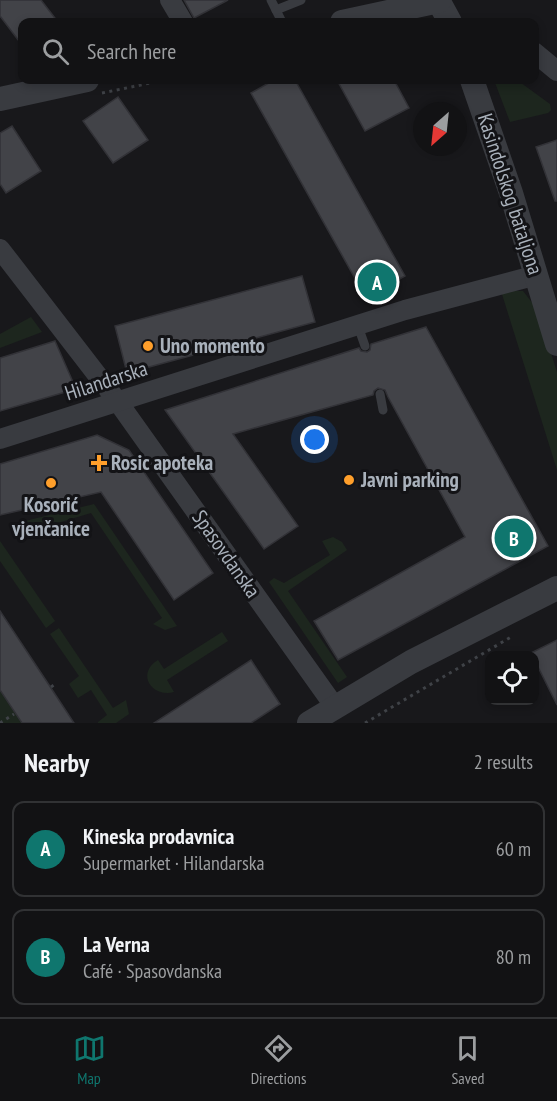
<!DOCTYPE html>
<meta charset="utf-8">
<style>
:root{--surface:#121214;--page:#1f2022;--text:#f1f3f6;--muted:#9c9ea0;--line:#313234;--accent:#0f766e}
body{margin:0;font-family:"PT Sans Narrow",sans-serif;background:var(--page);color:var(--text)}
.controls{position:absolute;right:18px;bottom:18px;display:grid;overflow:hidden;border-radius:12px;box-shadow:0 3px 9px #0003}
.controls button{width:54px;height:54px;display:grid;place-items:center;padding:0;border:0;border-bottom:2px solid var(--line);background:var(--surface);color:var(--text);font:30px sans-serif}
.compass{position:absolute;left:413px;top:102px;width:54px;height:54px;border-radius:50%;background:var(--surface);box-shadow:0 3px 9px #0003;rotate:207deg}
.you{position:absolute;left:315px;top:440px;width:21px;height:21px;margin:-15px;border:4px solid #fff;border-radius:50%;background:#1a73e8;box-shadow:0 0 0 9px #1a73e833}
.badge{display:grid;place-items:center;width:39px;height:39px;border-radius:50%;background:var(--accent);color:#fff;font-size:20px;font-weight:700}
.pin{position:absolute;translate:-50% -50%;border:3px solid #fff;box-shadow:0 2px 6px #0006}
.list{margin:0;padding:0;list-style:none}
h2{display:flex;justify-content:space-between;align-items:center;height:78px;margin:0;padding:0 24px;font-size:26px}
h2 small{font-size:20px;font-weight:400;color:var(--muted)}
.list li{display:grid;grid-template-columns:39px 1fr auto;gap:18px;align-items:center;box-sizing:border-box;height:96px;margin:0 12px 12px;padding:0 12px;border:2px solid var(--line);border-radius:12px}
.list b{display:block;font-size:22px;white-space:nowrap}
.list p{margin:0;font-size:20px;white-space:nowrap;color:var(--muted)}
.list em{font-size:20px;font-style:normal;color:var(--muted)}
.icon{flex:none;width:33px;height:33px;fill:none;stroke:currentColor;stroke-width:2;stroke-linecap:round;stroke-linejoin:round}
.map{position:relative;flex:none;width:557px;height:723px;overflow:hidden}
.search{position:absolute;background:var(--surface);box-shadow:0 3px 9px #0003;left:18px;right:18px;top:18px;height:66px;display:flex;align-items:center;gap:15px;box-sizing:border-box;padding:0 21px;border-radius:12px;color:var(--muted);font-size:22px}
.sheet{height:294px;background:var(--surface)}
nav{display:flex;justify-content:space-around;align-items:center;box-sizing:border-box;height:84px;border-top:2px solid var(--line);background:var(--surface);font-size:16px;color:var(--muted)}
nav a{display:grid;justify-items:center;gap:3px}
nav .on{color:var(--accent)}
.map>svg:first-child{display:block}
.green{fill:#1d261e}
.building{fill:#424348;stroke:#323237;stroke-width:1.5}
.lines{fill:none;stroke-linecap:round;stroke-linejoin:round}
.path{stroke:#3f4247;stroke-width:3;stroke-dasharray:3 4.5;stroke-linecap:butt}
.service{stroke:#393b40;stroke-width:9}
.minor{stroke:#393b40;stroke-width:20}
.tertiary{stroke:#393b40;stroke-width:24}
.poi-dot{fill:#ff9f2b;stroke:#131316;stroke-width:2}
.labels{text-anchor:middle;stroke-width:6;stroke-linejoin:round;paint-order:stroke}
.street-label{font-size:21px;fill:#a9b1bb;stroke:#131316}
.poi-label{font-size:21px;font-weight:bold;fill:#a9b1bb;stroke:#131316;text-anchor:start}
</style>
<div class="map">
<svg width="557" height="723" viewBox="0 0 557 723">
<rect width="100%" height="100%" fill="#18181b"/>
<!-- green -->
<g class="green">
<polygon points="494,80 517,80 550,104 551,110 548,113 510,122"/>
<polygon points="501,291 523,291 537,309 557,372 557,470"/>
<polygon points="31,317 42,332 0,348 0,334"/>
<polygon points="94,504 177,626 165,630 153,624 162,618 91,513 61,522 63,529 49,533 43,526 27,531 25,521"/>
<polygon points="333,537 342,542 347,550 288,591 347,677 338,683 269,582 274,578 284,583 330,555 322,541"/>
<polygon points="0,541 55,621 46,628 0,561"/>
<polygon points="59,628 113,708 126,700 129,714 116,723 98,723 98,722 107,715 91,690 78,698 69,684 79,676 50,634"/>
<path d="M222,632L228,641L167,680L174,692C151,698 136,673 158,660L164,669Z"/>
<polygon points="0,690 22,723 0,723"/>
</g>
<!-- building -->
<g class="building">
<polygon points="0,0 41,0 58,22 22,22 22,45 0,16"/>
<polygon points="184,0 228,0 194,18"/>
<polygon points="274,80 295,80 405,276 366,298 251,93"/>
<polygon points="337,80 394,80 409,108 365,131"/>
<polygon points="118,97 148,140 113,163 83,121"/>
<polygon points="12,126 41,171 6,193 0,184 0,133"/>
<polygon points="557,140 557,201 555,201 536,147"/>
<polygon points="302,276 315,322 127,373 115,326"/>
<polygon points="426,327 548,546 338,660 314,621 465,537 388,397 385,390 378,388 374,391 373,395 233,434 298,526 264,549 165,410 359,348 361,351 367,352 370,350 371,344"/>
<polygon points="55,341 76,389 0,411 0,358"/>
<polygon points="97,435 129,450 213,573 174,600 101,492 0,515 0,464"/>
<polygon points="0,611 51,688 74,723 22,723 0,690"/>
<polygon points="557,640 557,705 534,659 534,656 531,653"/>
<polygon points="251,660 280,704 251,723 154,723"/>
</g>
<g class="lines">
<!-- path -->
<g class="path">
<polyline points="102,93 165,80"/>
<polyline points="51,687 57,683"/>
<polyline points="0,723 14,714"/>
<polyline points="365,723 511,637"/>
</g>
<!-- service -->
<g class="service">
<polyline points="271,0 282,22"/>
<polyline points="276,10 301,0"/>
<polyline points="358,326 365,346"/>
<polyline points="380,394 383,410"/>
</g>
<!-- minor -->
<g class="minor">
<polyline points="170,0 183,22"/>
<polyline points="534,52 557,71"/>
<polyline points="0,249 118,402 335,707"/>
<polyline points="0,439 405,310 537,275"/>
</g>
<!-- tertiary -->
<g class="tertiary">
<polyline points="438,0 450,22"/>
<polyline points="342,22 439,1"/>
<polyline points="472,80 511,193 557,344"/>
<polyline points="0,99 87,80"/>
<polyline points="309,723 411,662 557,588"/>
</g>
</g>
<!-- markers -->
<g class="poi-dot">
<circle cx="148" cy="346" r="6"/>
<path d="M96 454h6v6h6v6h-6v6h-6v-6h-6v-6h6z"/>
<circle cx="349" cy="480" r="6"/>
<circle cx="51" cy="483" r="6"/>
</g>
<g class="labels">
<!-- street labels -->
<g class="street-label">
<text transform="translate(510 194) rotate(72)" y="7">Kasindolskog bataljona</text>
<text transform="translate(106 381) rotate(-18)" y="7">Hilandarska</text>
<text transform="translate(226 554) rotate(55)" y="7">Spasovdanska</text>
</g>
<!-- poi labels -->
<g class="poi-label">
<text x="160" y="353">Uno momento</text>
<text x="111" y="470">Rosic apoteka</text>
<text x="361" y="487">Javni parking</text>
<text x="51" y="512" text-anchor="middle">Kosorić<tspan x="51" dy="24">vjenčanice</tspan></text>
</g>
</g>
</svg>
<div class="controls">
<button><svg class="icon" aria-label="locate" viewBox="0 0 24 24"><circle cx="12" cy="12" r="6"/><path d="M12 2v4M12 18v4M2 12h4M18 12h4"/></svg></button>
</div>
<svg class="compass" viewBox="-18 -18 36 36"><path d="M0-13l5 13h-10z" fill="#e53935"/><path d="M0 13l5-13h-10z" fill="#9c9ea0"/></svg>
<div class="you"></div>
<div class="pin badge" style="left:377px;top:282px">A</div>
<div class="pin badge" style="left:514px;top:538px">B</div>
<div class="search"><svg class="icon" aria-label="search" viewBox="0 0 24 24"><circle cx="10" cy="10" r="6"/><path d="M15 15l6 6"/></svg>Search here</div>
</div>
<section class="sheet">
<h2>Nearby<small>2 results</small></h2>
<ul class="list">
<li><span class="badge">A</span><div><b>Kineska prodavnica</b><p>Supermarket · Hilandarska</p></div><em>60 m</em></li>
<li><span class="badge">B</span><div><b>La Verna</b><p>Café · Spasovdanska</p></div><em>80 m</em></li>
</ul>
</section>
<nav>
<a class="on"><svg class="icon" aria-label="map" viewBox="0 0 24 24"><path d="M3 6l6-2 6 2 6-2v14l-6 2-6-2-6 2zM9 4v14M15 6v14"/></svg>Map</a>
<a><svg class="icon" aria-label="directions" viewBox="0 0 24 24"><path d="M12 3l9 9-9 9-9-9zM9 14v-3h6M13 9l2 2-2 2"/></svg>Directions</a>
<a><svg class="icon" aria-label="saved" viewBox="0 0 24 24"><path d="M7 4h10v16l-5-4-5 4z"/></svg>Saved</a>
</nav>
